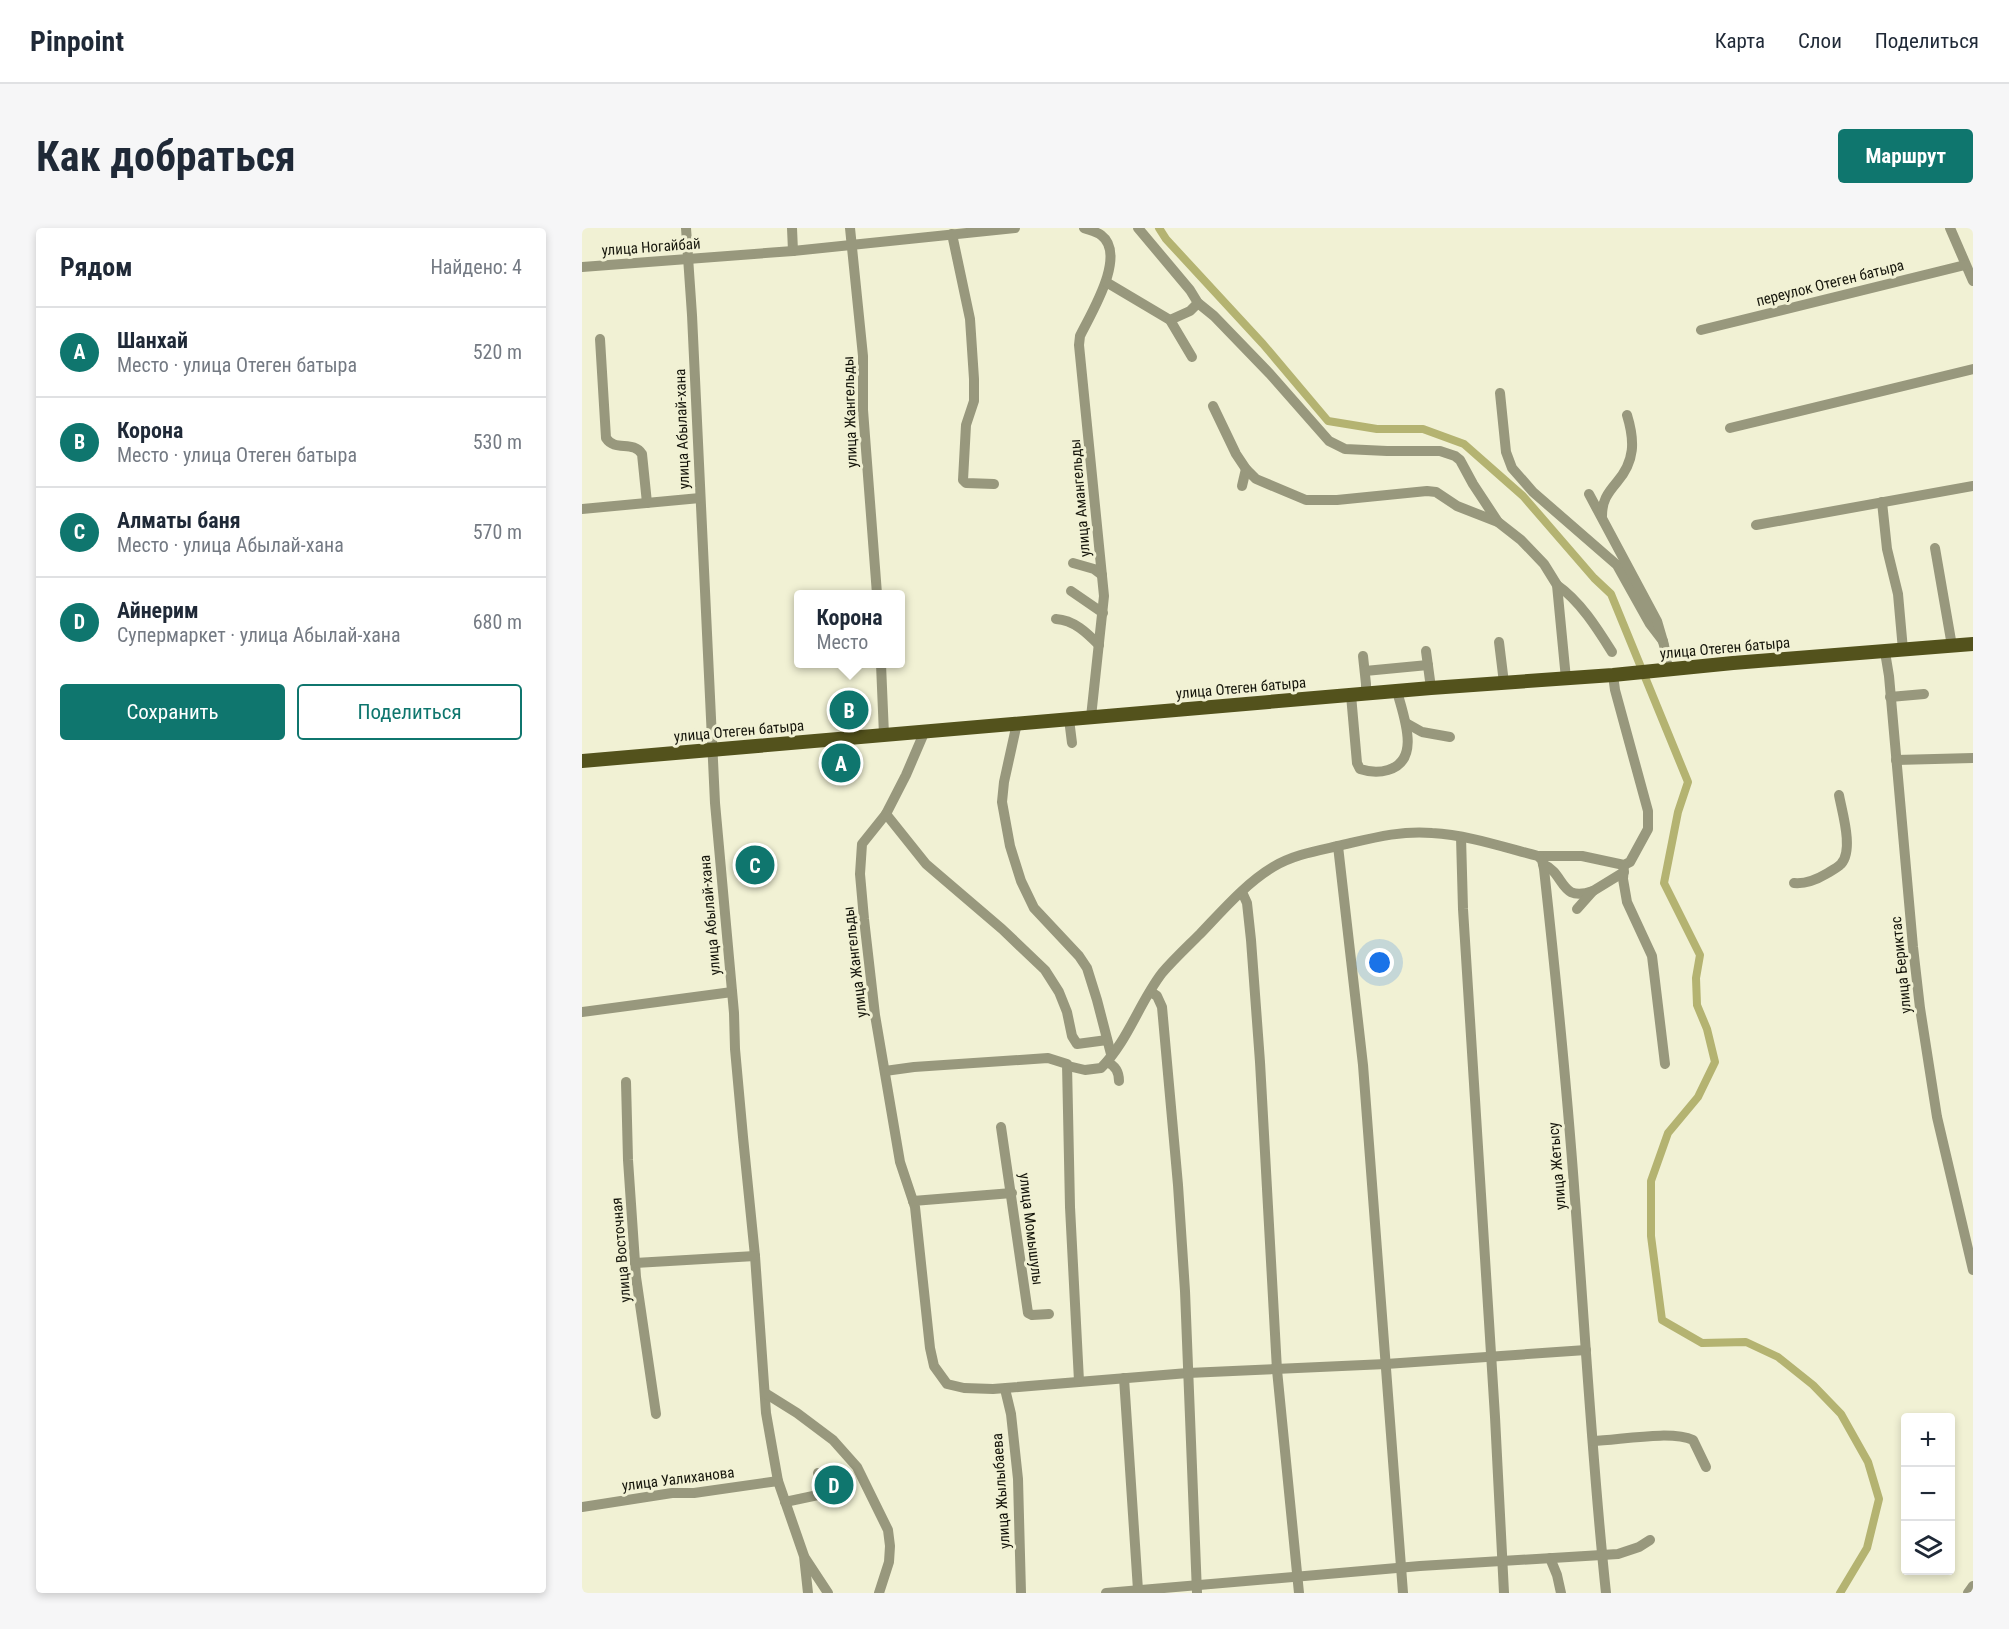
<!DOCTYPE html>
<html lang="ru">
<meta charset="utf-8">
<style>
:root{--surface:#fff;--page:#f6f6f7;--text:#1f2937;--muted:#747a83;--line:#e0e1e3;--accent:#0f766e}
body{margin:0;font-family:"Roboto Condensed",sans-serif;background:var(--page);color:var(--text)}
.controls{position:absolute;right:18px;bottom:18px;display:grid;overflow:hidden;border-radius:6px;box-shadow:0 3px 9px #0003}
.controls button{width:54px;height:54px;display:grid;place-items:center;padding:0;border:0;border-bottom:2px solid var(--line);background:var(--surface);color:var(--text);font:30px sans-serif}
.you{position:absolute;left:798px;top:735px;width:21px;height:21px;margin:-15px;border:4px solid #fff;border-radius:50%;background:#1a73e8;box-shadow:0 0 0 9px #1a73e833}
.badge{display:grid;place-items:center;width:39px;height:39px;border-radius:50%;background:var(--accent);color:#fff;font-size:20px;font-weight:700}
.pin{position:absolute;translate:-50% -50%;border:3px solid #fff;box-shadow:0 2px 6px #0006}
.popup{position:absolute;left:212px;top:362px;width:111px;height:78px;box-sizing:border-box;display:grid;place-content:center;border-radius:6px;background:var(--surface);filter:drop-shadow(0 2px 4px #0005);font-size:20px;white-space:nowrap;color:var(--muted)}
.popup b{font-size:22px;color:var(--text)}
.popup::after{content:'';position:absolute;left:50%;top:100%;margin-left:-12px;border:12px solid transparent;border-top-color:var(--surface)}
.list{margin:0;padding:0;list-style:none}
h2{display:flex;justify-content:space-between;align-items:center;height:78px;margin:0;padding:0 24px;font-size:26px}
h2 small{font-size:20px;font-weight:400;color:var(--muted)}
.list li{display:grid;grid-template-columns:39px 1fr auto;gap:18px;align-items:center;box-sizing:border-box;height:90px;padding:0 24px;border-top:2px solid var(--line)}
.list b{display:block;font-size:22px;white-space:nowrap}
.list p{margin:0;font-size:20px;white-space:nowrap;color:var(--muted)}
.list em{font-size:20px;font-style:normal;color:var(--muted)}
.actions{display:flex;gap:12px;padding:18px 24px}
.actions a{flex:1;padding:14px 0;border:2px solid var(--accent);border-radius:6px;text-align:center;font-size:21px;color:var(--accent)}
.actions .main{background:var(--accent);color:#fff}
.icon{flex:none;width:33px;height:33px;fill:none;stroke:currentColor;stroke-width:2;stroke-linecap:round;stroke-linejoin:round}
.map{position:relative;flex:none;width:1391px;height:1365px;overflow:hidden;border-radius:6px}
header{display:flex;align-items:center;gap:36px;box-sizing:border-box;height:84px;padding:0 30px;background:var(--surface);border-bottom:2px solid var(--line)}
header strong{font-size:28px}
nav{display:flex;gap:33px;margin-inline-start:auto;font-size:21px}
.intro{display:flex;align-items:center;justify-content:space-between;box-sizing:border-box;height:144px;padding:0 36px}
h1{margin:0;font-size:42px}
.button{padding:15px 27px;border-radius:6px;background:var(--accent);color:#fff;font-size:21px;font-weight:700}
main{display:flex;gap:36px;padding:0 36px}
aside{flex:1;background:var(--surface);border-radius:6px;box-shadow:0 3px 9px #0003}
.map>svg:first-child{display:block}
.lines{fill:none;stroke-linecap:round;stroke-linejoin:round}
.canal{stroke:#b4b371;stroke-width:8}
.minor{stroke:#98987d;stroke-width:10}
.major{stroke:#53521c;stroke-width:14}
.labels{text-anchor:middle;stroke-width:6;stroke-linejoin:round;paint-order:stroke}
.street-label{font-size:15px;fill:#15150b;stroke:#f1f1d4}
</style>
<header>
<strong>Pinpoint</strong>
<nav><a>Карта</a><a>Слои</a><a>Поделиться</a></nav>
</header>
<div class="intro"><h1>Как добраться</h1><a class="button">Маршрут</a></div>
<main>
<aside>
<h2>Рядом<small>Найдено: 4</small></h2>
<ul class="list">
<li><span class="badge">A</span><div><b>Шанхай</b><p>Место · улица Отеген батыра</p></div><em>520 m</em></li>
<li><span class="badge">B</span><div><b>Корона</b><p>Место · улица Отеген батыра</p></div><em>530 m</em></li>
<li><span class="badge">C</span><div><b>Алматы баня</b><p>Место · улица Абылай-хана</p></div><em>570 m</em></li>
<li><span class="badge">D</span><div><b>Айнерим</b><p>Супермаркет · улица Абылай-хана</p></div><em>680 m</em></li>
</ul>
<div class="actions"><a class="main">Сохранить</a><a>Поделиться</a></div>
</aside>
<div class="map">
<svg width="1391" height="1365" viewBox="0 0 1391 1365">
<rect width="100%" height="100%" fill="#f1f1d4"/>
<g class="lines">
<!-- canal -->
<polyline class="canal" points="577,0 584,11 681,116 746,193 795,201 841,201 882,216 941,268 1012,350 1029,366 1106,554 1096,584 1082,655 1118,727 1114,750 1115,777 1125,801 1133,834 1116,869 1086,905 1069,953 1069,1008 1080,1092 1120,1115 1164,1114 1196,1129 1231,1157 1259,1186 1286,1234 1297,1271 1285,1320 1258,1365"/>
<!-- minor -->
<g class="minor">
<polyline points="104,0 110,87 133,575 152,785 153,821 161,909 173,1028 184,1185 196,1253 222,1328 226,1365"/>
<polyline points="210,0 211,23"/>
<polyline points="268,0 281,128 281,182 295,366"/>
<path d="M502,0C507,2 515,4 519,7C546,27 508,87 498,108L497,117L522,368L509,489"/>
<polyline points="556,0 608,62 616,75 632,88 688,146 747,213 763,221 805,223 858,223 873,228 878,232 891,256 916,294"/>
<polyline points="1368,0 1391,53"/>
<polyline points="370,6 388,91 392,151 392,173 384,197 381,252 384,255 412,256"/>
<polyline points="0,39 211,23 433,0"/>
<polyline points="524,54 588,92 610,129"/>
<polyline points="588,92 608,83 616,75"/>
<polyline points="1119,102 1383,37"/>
<path d="M18,111L24,210C33,224 51,212 60,226L65,275"/>
<polyline points="918,165 924,224 930,240 951,264 1035,337 1068,396 1081,413"/>
<polyline points="631,178 654,226 664,241 674,251 724,272 755,272 845,263 854,264 875,278 916,294 939,312 962,336 975,357 984,451"/>
<polyline points="1148,200 1391,141"/>
<polyline points="660,258 664,241"/>
<polyline points="1007,266 1075,393 1082,417 1086,441"/>
<polyline points="1300,274 1305,321 1316,366 1321,422"/>
<polyline points="0,281 118,270"/>
<path d="M1020,288C1020,273 1025,266 1035,254C1053,233 1053,213 1045,187"/>
<polyline points="1174,297 1391,258"/>
<polyline points="1353,320 1370,418"/>
<polyline points="491,335 512,341 520,347"/>
<path d="M975,357C998,373 1015,400 1030,424"/>
<polyline points="489,363 521,385"/>
<path d="M474,391C492,392 505,405 517,417"/>
<polyline points="917,414 922,455"/>
<polyline points="844,423 849,460"/>
<polyline points="1303,424 1307,448 1331,719 1338,780 1355,889 1391,1042"/>
<polyline points="781,428 784,456 784,466"/>
<polyline points="299,436 302,507"/>
<polyline points="783,443 846,437"/>
<path d="M769,467L775,535L778,541C787,544 796,545 806,542C840,532 821,487 815,463"/>
<polyline points="1308,469 1342,466"/>
<polyline points="487,491 490,515"/>
<polyline points="435,495 422,554 420,574 428,618 439,653 452,680 497,728 505,740 515,772 529,826"/>
<polyline points="824,495 840,504 868,509"/>
<polyline points="342,505 324,547 304,586 280,616 278,646 282,691 293,787 318,934 333,979 348,1120 352,1138 365,1156 382,1160 411,1161 606,1145 804,1136 1004,1122"/>
<polyline points="1314,532 1391,530"/>
<polyline points="304,586 344,636 420,701 463,742 477,764 485,784 490,808 495,816 525,812"/>
<polyline points="879,609 881,681 913,1189 922,1365"/>
<polyline points="756,618 781,837 821,1365"/>
<polyline points="956,628 1000,628 1042,637 1048,634 1066,601 1066,583 1033,462 1031,447"/>
<path d="M961,636C984,646 977,675 1011,663"/>
<polyline points="1042,637 1041,651 1045,674 1070,728 1083,836"/>
<path d="M1212,655C1224,656 1234,652 1244,646C1249,643 1255,640 1259,636C1272,622 1260,584 1257,567"/>
<polyline points="660,664 665,675 669,712 678,834 695,1142 717,1365"/>
<polyline points="995,681 1011,663 1042,644"/>
<polyline points="569,764 575,768 580,779 596,957 603,1063 615,1365"/>
<polyline points="0,784 150,764"/>
<path d="M525,834C534,838 537,844 537,853"/>
<path d="M486,838L503,842L519,840C546,813 557,775 580,745C592,731 605,719 618,706C640,683 664,655 691,639C711,627 734,623 756,618C787,611 818,602 850,605C886,607 921,619 956,628L960,632L962,641C974,750 985,861 993,971C1003,1102 1010,1234 1024,1365"/>
<polyline points="303,843 332,839 466,830 485,836 488,979 497,1153"/>
<polyline points="44,854 46,932 54,1049 74,1186"/>
<polyline points="419,899 446,1085 450,1087 467,1086"/>
<polyline points="331,973 430,965"/>
<polyline points="53,1035 173,1028"/>
<polyline points="542,1150 556,1362"/>
<polyline points="423,1161 429,1186 436,1251 439,1365"/>
<polyline points="183,1165 215,1185 251,1212 275,1239 306,1302 308,1318 307,1334 297,1365"/>
<path d="M1011,1213C1038,1212 1089,1202 1111,1212L1124,1239"/>
<path d="M203,1274L236,1267C240,1260 239,1253 236,1245"/>
<polyline points="0,1279 90,1265 112,1265 196,1253"/>
<polyline points="223,1330 246,1365"/>
<polyline points="968,1330 975,1347 979,1365"/>
<polyline points="524,1365 838,1338 1036,1326 1057,1319 1068,1312"/>
<polyline points="1386,1365 1391,1358"/>
</g>
<!-- major -->
<polyline class="major" points="0,533 849,460 1031,447 1151,435 1391,416"/>
</g>
<g class="labels">
<!-- street labels -->
<g class="street-label">
<text transform="translate(69 19) rotate(-4)" y="5">улица Ногайбай</text>
<text transform="translate(1248 55) rotate(-14)" y="5">переулок Отеген батыра</text>
<text transform="translate(268 184) rotate(-92)" y="5">улица Жангельды</text>
<text transform="translate(100 201) rotate(-92)" y="5">улица Абылай-хана</text>
<text transform="translate(498 270) rotate(-95)" y="5">улица Амангельды</text>
<text transform="translate(1143 420) rotate(-5)" y="5">улица Отеген батыра</text>
<text transform="translate(659 460) rotate(-5)" y="5">улица Отеген батыра</text>
<text transform="translate(157 503) rotate(-5)" y="5">улица Отеген батыра</text>
<text transform="translate(128 687) rotate(-95)" y="5">улица Абылай-хана</text>
<text transform="translate(273 734) rotate(-97)" y="5">улица Жангельды</text>
<text transform="translate(1319 737) rotate(-96)" y="5">улица Бериктас</text>
<text transform="translate(975 938) rotate(-95)" y="5">улица Жетысу</text>
<text transform="translate(449 1001) rotate(83)" y="5">улица Момышулы</text>
<text transform="translate(39 1022) rotate(-95)" y="5">улица Восточная</text>
<text transform="translate(96 1251) rotate(-7)" y="5">улица Уалиханова</text>
<text transform="translate(419 1263) rotate(-94)" y="5">улица Жылыбаева</text>
</g>
</g>
</svg>
<div class="controls">
<button>+</button>
<button>−</button>
<button><svg class="icon" aria-label="layers" viewBox="0 0 24 24"><path d="M12 4l9 5-9 5-9-5zM3 14l9 5 9-5"/></svg></button>
</div>
<div class="you"></div>
<div class="pin badge" style="left:259px;top:535px">A</div>
<div class="pin badge" style="left:267px;top:482px">B</div>
<div class="popup"><b>Корона</b>Место</div>
<div class="pin badge" style="left:173px;top:637px">C</div>
<div class="pin badge" style="left:252px;top:1257px">D</div>
</div>
</main>
